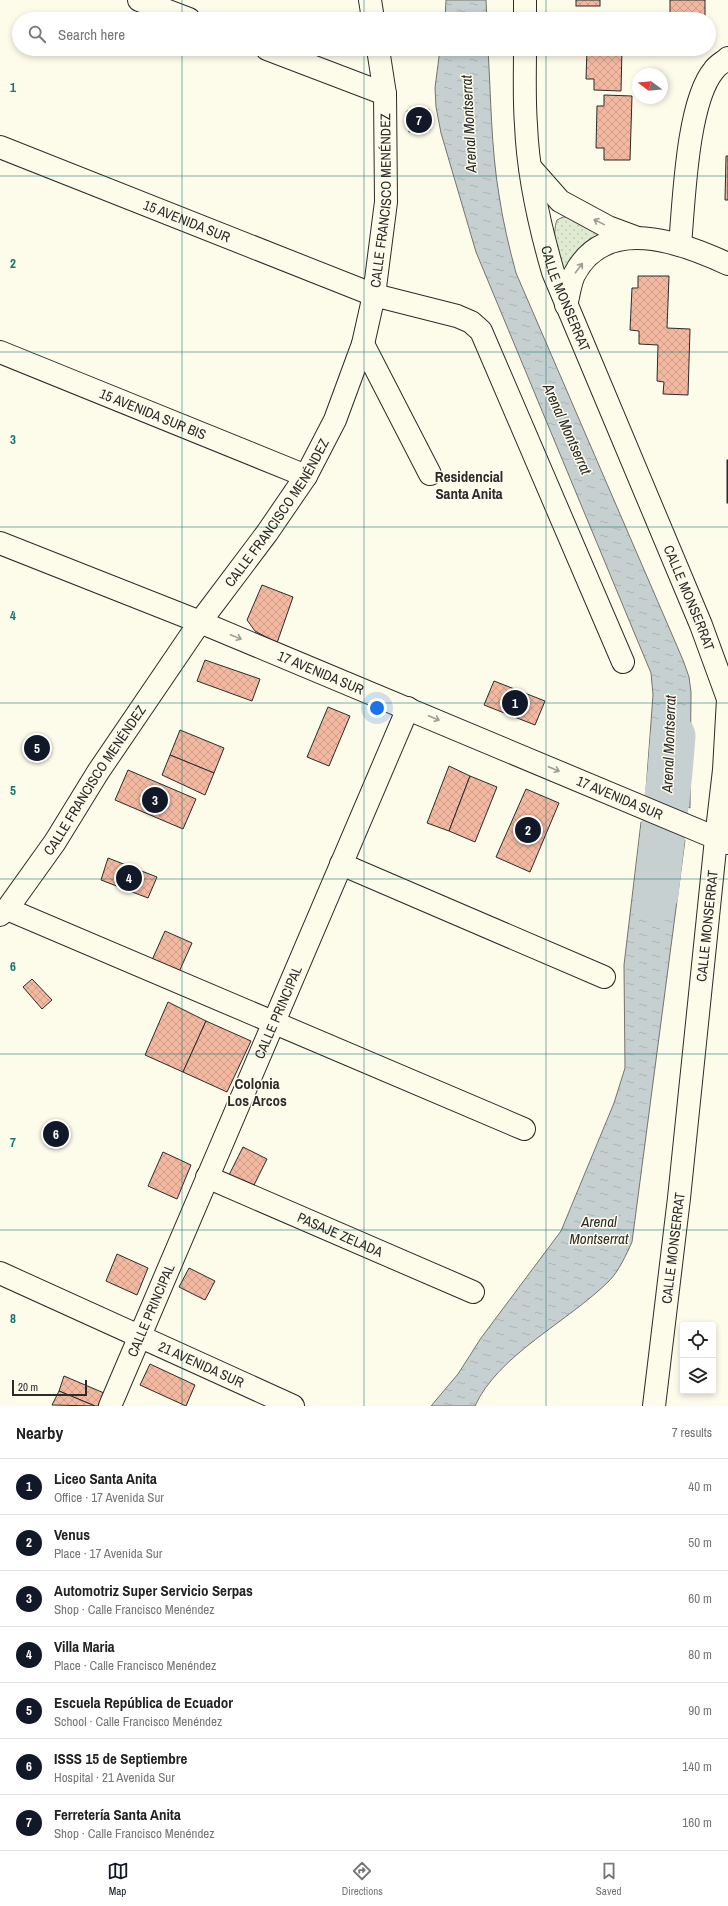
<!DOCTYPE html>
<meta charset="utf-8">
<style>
:root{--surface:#fff;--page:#f6f6f6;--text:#222;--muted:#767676;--line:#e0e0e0;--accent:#111827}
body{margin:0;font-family:"Archivo Narrow",sans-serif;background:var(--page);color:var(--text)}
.controls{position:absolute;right:12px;bottom:12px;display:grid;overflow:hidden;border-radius:4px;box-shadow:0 2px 6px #0003}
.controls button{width:36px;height:36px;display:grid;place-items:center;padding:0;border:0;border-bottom:1px solid var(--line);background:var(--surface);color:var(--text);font:20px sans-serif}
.compass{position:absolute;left:632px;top:68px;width:36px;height:36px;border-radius:50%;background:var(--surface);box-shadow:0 2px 6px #0003;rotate:286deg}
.scale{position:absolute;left:12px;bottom:10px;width:75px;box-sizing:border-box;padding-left:4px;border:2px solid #2b2b2b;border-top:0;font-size:11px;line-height:14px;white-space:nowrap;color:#2b2b2b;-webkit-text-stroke:3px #fdfbea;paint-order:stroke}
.you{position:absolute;left:377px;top:708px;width:14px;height:14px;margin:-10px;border:3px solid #fff;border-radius:50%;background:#1a73e8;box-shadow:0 0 0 6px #1a73e833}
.badge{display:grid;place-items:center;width:26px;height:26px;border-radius:50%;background:var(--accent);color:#fff;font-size:13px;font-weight:700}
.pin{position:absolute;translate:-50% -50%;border:2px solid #fff;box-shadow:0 1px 4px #0006}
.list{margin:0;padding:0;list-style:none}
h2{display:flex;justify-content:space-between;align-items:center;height:52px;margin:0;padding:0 16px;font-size:17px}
h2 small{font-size:13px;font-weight:400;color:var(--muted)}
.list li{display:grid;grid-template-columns:26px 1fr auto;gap:12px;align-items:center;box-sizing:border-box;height:56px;padding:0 16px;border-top:1px solid var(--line)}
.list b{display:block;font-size:15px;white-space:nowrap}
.list p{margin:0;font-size:13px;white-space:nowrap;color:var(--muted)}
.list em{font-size:13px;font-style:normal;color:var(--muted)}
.icon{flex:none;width:22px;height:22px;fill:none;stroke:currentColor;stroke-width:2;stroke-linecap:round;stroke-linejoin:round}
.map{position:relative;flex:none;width:728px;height:1406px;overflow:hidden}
.search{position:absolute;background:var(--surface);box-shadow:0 2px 6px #0003;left:12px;right:12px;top:12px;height:44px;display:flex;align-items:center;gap:10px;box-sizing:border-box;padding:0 14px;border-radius:22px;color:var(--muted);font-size:15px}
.sheet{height:444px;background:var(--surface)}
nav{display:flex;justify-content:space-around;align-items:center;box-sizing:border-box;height:56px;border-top:1px solid var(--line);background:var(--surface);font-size:11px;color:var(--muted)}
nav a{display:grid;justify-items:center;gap:2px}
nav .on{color:var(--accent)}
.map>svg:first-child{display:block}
.grass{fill:url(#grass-dots);stroke:#74746e}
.water{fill:url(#water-ripples);stroke:#74746e}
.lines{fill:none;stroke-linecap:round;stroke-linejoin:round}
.river{stroke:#c7d0d0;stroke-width:45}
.building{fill:url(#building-cross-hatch);stroke:#2b2b2b}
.street-casing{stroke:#2b2b2b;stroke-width:24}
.secondary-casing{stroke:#2b2b2b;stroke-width:24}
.street{stroke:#fdfbea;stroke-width:22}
.secondary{stroke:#fdfbea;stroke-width:22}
.oneway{stroke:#9e9d94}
.grid{fill:none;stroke:#0f766e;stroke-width:1;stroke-opacity:0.55}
.labels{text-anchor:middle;stroke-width:3;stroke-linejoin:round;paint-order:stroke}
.street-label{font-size:14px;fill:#2b2b2b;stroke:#fdfbea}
.water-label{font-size:15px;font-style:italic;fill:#2b2b2b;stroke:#fdfbea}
.neighbourhood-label{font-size:15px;font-weight:bold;fill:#2b2b2b;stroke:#fdfbea}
.grid-label{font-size:13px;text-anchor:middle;font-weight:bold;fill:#0f766e;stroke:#fdfbea;stroke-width:3;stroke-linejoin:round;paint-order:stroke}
</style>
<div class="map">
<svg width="728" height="1406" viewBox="0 0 728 1406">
<defs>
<pattern id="grass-dots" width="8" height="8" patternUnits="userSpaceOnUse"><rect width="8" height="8" fill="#deebd1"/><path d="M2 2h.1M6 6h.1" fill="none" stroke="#bfcab4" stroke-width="1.8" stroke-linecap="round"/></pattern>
<pattern id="water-ripples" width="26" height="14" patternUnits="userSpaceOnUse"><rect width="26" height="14" fill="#c7d0d0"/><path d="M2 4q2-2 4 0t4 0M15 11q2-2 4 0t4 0" fill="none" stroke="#abb3b3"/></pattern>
<pattern id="building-cross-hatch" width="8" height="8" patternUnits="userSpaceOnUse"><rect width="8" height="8" fill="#f2b8a0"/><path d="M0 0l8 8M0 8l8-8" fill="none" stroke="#d09e8a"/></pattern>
</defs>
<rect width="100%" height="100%" fill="#fdfbea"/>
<!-- grass -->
<path class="grass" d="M563,217H568L600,235L566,271C555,262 552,233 557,220Z"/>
<!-- water -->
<g class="water">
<polygon points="446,0 486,0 487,19 445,19"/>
<path d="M440,49H488C491,98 491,147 499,195C503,222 509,247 516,273L683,660L689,677L691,692L690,808L646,790L653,695L651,673L476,252L441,133L436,107L435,88Z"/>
<path d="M641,822L685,840L632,1242C626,1255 619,1271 609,1281C569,1321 498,1355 475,1406H431L458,1374L481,1338L561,1231L614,1103L625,1068L624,965Z"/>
</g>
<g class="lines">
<!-- river -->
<polyline class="river" points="656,894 670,772 673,736"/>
</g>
<!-- building -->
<g class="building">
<rect x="576" y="0" width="24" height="6"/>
<rect x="670" y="0" width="35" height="19"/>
<polygon points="587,49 622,49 621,91 594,90 594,79 586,79"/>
<polygon points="604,95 632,96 630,160 604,160 604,148 596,148 597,106 604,106"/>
<polygon points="429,109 430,130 409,132 407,111"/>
<polygon points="726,156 728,156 728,200 725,200"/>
<polygon points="638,276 669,276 667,328 690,329 688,395 663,394 664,382 657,381 658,345 639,344 639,331 630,330 632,288 638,288"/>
<rect x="727" y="460" width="1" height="43"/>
<polygon points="262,585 293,597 277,643 255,631 247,620"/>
<polygon points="205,660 260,679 252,701 197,681"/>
<polygon points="494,681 545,701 535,725 484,705"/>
<polygon points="328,707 350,716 329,766 307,757"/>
<polygon points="180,730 224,748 214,773 170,755"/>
<polygon points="170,755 214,773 205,795 162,775"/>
<polygon points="449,766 470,776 449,831 427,823"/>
<polygon points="128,770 196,799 183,829 115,800"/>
<polygon points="470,776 497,787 475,842 449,831"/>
<polygon points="526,789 559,803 530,872 496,857"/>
<polygon points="108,858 157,877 148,898 101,880"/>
<polygon points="165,931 192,943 179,972 152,960"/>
<polygon points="32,979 52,1000 42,1009 23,987"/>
<polygon points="168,1002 206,1021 183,1072 145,1055"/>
<polygon points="206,1021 251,1041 227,1092 183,1072"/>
<polygon points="243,1147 267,1159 253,1187 229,1175"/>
<polygon points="163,1152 191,1165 177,1199 148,1186"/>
<polygon points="117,1254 148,1268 137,1295 106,1281"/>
<polygon points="189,1268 215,1281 205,1300 179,1287"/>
<polygon points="150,1364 195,1385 186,1406 140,1385"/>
<polygon points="64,1376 104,1393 98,1406 95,1406 59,1391"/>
<polygon points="59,1391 95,1406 52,1405"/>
</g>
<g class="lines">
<!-- street casing -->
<g class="street-casing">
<g id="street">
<polyline points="139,0 189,19"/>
<polyline points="267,49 385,94"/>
<path id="s1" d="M0,147L374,295L457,316L471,322L481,331L623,662"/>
<polyline points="530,167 560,201 608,227 635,237"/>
<path d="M680,245C684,201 687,102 714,70C717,65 724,62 728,58"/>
<path d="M566,305C569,295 570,283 574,275C605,214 681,242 728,264"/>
<polyline points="363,344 430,474"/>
<path id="s2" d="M0,352L306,476"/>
<path id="s3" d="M0,543L200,622L728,843"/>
<polyline points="341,864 604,977"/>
<polyline points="7,909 524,1129"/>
<path id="s4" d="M207,1177L473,1292"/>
<path id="s5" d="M0,1273L293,1406"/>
<path id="s6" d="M110,1406L408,708"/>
</g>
</g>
<!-- secondary casing -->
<g class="secondary-casing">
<g id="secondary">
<polyline points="370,0 373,19"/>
<polyline points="525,0 525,19"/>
<path id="s7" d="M525,49C525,74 524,100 526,125C528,175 539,224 553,272L701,625L728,699L724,770L716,839L679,1198L654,1406"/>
<path id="s8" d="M0,915L7,909L55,842L98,772L200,622L267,533L306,476L335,420L363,344L374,295L386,202L385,94L378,49"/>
</g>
</g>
<!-- street -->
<use href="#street" class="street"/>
<!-- secondary -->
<use href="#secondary" class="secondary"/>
</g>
<!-- one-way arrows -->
<defs><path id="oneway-shaft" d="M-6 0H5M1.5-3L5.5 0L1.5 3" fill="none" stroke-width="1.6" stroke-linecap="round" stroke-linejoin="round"/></defs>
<g class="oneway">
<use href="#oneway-shaft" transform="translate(599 222) rotate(-154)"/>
<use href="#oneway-shaft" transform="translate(579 268) rotate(-53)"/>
<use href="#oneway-shaft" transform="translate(236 637) rotate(22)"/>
<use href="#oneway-shaft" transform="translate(434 718) rotate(23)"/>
<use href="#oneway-shaft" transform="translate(554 769) rotate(23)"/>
</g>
<!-- grid -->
<path class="grid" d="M182,0V19M364,0V19M546,0V19M182,49V1406M364,49V1406M546,49V1406M0,176H728M0,352H728M0,527H728M0,703H728M0,879H728M0,1054H728M0,1230H728"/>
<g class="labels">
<!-- street labels -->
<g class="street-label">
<text dy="5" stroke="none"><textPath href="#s8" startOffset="825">CALLE FRANCISCO MENÉNDEZ</textPath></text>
<text dy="5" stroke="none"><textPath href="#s1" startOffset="201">15 AVENIDA SUR</textPath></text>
<text dy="5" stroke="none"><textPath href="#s7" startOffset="255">CALLE MONSERRAT</textPath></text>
<text dy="5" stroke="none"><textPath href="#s2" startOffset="165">15 AVENIDA SUR BIS</textPath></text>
<text dy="5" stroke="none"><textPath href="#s8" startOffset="489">CALLE FRANCISCO MENÉNDEZ</textPath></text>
<text dy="5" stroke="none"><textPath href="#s7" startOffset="579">CALLE MONSERRAT</textPath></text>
<text dy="5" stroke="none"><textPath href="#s3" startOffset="346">17 AVENIDA SUR</textPath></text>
<text dy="5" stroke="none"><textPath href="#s8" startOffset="165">CALLE FRANCISCO MENÉNDEZ</textPath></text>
<text dy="5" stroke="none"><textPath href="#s3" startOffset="670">17 AVENIDA SUR</textPath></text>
<text transform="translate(707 926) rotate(-84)" y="5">CALLE MONSERRAT</text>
<text dy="5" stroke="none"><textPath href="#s6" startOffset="428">CALLE PRINCIPAL</textPath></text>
<text dy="5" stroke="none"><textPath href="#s4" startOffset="145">PASAJE ZELADA</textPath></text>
<text transform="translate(673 1248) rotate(-83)" y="5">CALLE MONSERRAT</text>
<text dy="5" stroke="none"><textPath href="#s6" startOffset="104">CALLE PRINCIPAL</textPath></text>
<text dy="5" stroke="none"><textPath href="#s5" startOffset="221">21 AVENIDA SUR</textPath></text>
</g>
<!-- water labels -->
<g class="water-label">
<text transform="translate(469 124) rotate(-93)" y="5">Arenal Montserrat</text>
<text transform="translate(567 429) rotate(66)" y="5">Arenal Montserrat</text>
<text transform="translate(669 744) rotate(-88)" y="5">Arenal Montserrat</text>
<text x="599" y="1227">Arenal<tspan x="599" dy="17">Montserrat</tspan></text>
</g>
<!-- neighbourhood labels -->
<g class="neighbourhood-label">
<text x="469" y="482">Residencial<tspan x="469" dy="17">Santa Anita</tspan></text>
<text x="257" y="1089">Colonia<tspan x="257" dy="17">Los Arcos</tspan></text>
</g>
</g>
<g class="grid-label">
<text x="13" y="92">1</text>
<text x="13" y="268">2</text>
<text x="13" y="444">3</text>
<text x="13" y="620">4</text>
<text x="13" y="795">5</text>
<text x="13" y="971">6</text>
<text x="13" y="1147">7</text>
<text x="13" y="1323">8</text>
</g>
</svg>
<div class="controls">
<button><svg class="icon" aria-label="locate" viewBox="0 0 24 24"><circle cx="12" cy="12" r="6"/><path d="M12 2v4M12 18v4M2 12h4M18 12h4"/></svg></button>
<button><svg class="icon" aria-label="layers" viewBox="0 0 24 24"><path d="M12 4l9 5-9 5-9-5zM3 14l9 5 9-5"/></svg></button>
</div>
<svg class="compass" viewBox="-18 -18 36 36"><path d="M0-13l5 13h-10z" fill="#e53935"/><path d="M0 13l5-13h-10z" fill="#767676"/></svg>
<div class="scale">20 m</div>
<div class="you"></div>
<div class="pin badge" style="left:515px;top:703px">1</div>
<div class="pin badge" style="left:528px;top:830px">2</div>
<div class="pin badge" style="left:155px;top:800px">3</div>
<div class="pin badge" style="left:129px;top:878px">4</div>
<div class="pin badge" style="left:37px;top:748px">5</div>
<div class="pin badge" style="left:56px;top:1134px">6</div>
<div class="pin badge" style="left:419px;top:120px">7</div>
<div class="search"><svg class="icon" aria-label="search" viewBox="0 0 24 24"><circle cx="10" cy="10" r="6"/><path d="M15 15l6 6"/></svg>Search here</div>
</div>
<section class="sheet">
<h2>Nearby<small>7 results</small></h2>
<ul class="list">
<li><span class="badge">1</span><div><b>Liceo Santa Anita</b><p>Office · 17 Avenida Sur</p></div><em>40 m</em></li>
<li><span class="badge">2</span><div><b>Venus</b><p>Place · 17 Avenida Sur</p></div><em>50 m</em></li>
<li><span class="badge">3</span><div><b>Automotriz Super Servicio Serpas</b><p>Shop · Calle Francisco Menéndez</p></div><em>60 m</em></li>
<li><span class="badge">4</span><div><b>Villa Maria</b><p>Place · Calle Francisco Menéndez</p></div><em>80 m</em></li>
<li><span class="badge">5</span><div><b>Escuela República de Ecuador</b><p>School · Calle Francisco Menéndez</p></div><em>90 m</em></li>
<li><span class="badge">6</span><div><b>ISSS 15 de Septiembre</b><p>Hospital · 21 Avenida Sur</p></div><em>140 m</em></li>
<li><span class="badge">7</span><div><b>Ferretería Santa Anita</b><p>Shop · Calle Francisco Menéndez</p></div><em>160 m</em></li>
</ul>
</section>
<nav>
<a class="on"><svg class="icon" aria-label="map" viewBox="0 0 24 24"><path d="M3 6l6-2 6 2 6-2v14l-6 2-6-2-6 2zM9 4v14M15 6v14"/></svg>Map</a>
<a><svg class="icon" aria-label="directions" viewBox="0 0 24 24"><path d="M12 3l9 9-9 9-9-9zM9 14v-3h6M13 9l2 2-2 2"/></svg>Directions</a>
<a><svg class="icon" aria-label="saved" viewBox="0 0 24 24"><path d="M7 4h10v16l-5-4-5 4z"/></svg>Saved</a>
</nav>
